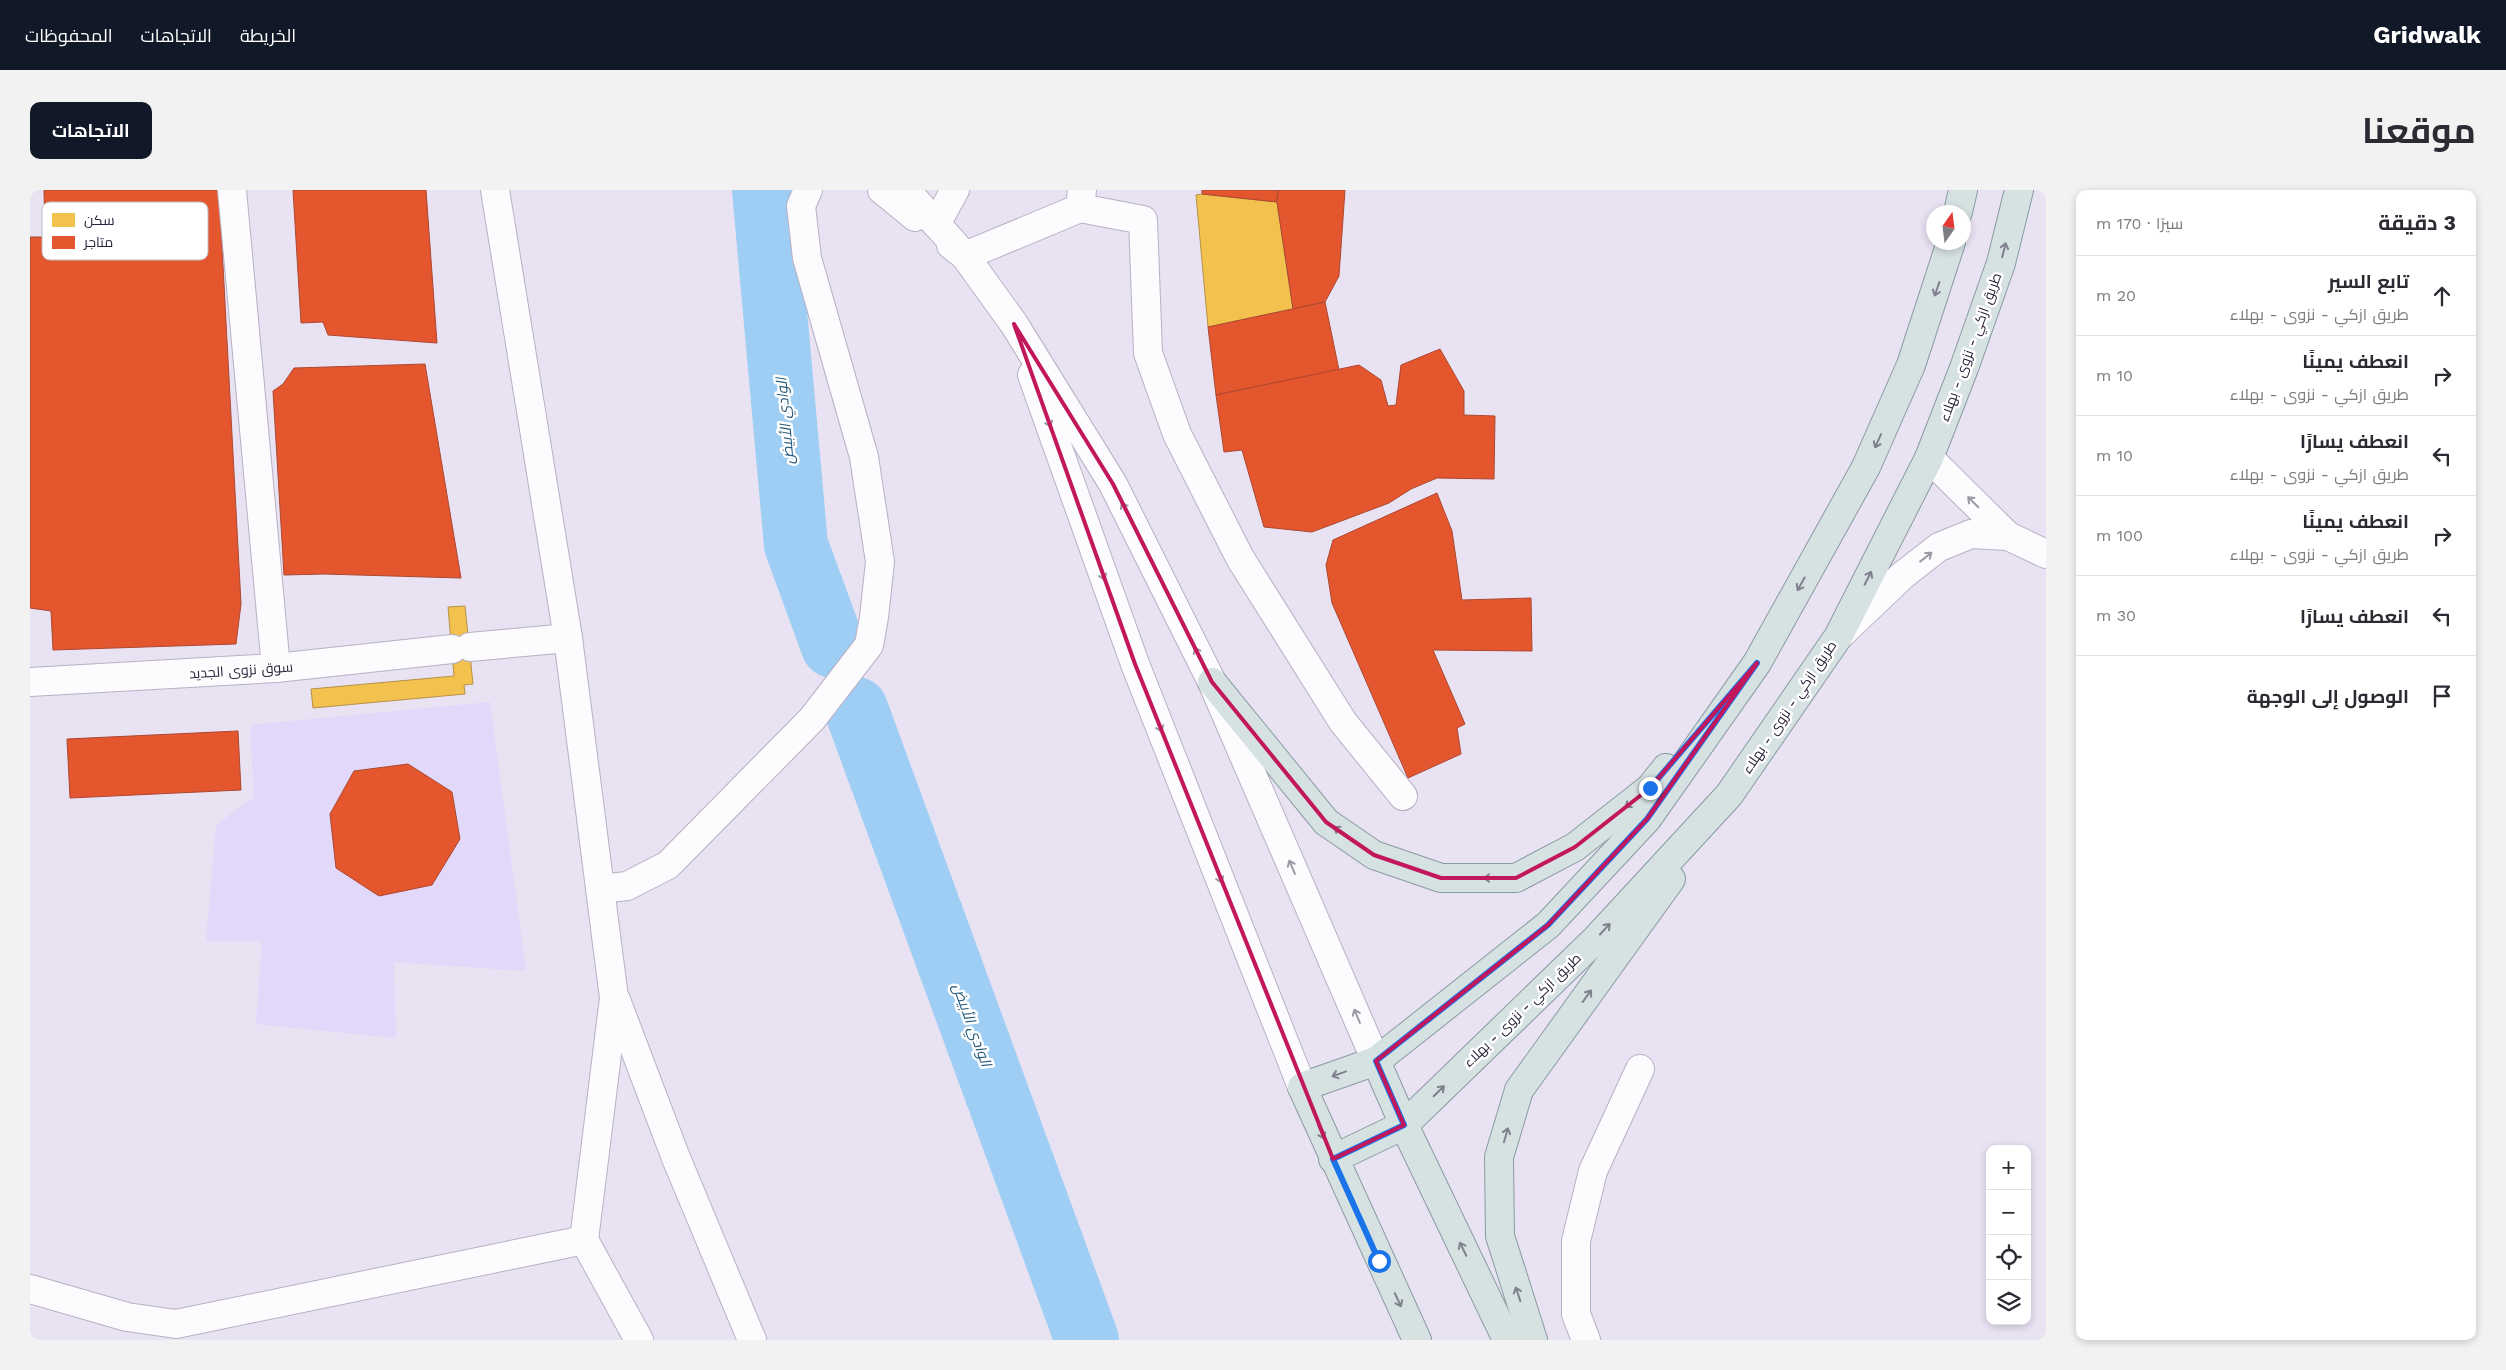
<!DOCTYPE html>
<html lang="ar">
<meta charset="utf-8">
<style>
:root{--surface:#fff;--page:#f2f2f3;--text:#2b2b33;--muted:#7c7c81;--line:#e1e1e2;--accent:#111827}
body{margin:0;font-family:"Work Sans",Cairo,sans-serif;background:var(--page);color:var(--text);direction:rtl}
.controls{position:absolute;right:15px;bottom:15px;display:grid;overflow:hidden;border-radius:10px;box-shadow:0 2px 8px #0003}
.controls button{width:45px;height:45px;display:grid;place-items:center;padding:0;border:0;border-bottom:1px solid var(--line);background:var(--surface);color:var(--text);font:25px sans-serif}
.compass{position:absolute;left:1896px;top:15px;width:45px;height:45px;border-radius:50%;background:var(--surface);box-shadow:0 2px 8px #0003;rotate:14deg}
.stop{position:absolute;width:15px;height:15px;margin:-11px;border:4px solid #1a73e8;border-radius:50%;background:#fff}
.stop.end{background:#1a73e8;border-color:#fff;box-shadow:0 1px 5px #0008}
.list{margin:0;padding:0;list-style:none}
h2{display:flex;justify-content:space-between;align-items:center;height:65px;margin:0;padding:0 20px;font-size:21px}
h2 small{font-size:16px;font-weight:400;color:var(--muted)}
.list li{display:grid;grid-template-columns:32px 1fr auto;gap:15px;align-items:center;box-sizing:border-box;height:80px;padding:0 20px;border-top:1px solid var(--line)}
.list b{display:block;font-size:19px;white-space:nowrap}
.list p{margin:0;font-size:16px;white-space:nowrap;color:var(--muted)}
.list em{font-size:16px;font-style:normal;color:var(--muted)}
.icon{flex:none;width:28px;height:28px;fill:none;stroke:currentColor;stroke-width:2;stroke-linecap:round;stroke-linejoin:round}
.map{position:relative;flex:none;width:2016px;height:1150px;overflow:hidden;direction:ltr;border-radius:10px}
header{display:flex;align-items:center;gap:30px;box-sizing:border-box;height:70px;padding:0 25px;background:var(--accent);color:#fff}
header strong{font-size:24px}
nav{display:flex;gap:28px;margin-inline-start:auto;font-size:18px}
.intro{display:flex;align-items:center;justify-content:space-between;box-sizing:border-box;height:120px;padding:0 30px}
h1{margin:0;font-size:35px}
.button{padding:12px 22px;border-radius:10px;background:var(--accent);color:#fff;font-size:18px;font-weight:700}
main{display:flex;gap:30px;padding:0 30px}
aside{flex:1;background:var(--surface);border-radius:10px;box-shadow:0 2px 8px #0003}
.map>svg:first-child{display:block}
.built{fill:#e2d8fa}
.homes{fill:#f2c14e;stroke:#b69148}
.shops{fill:#e4572e;stroke:#ac4732}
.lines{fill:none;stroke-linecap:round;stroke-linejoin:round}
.river{stroke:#9ecef4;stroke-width:64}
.minor-casing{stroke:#b8b0c5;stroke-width:30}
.major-casing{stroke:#899ba2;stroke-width:30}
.minor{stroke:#fcfbfd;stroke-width:28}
.major{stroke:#d6e1e2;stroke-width:28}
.oneway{stroke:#80818e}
.oneway2{stroke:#9e99a6}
.route{stroke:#1a73e8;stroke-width:6}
.marked{fill:none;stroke:#c2185b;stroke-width:4;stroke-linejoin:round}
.labels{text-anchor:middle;stroke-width:5;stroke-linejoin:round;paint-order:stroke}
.street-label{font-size:14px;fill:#2a213b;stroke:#fff}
.water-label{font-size:15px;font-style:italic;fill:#255a7b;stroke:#fff}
.key{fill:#fff;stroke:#bfbcc4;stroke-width:1}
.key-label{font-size:14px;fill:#2a213b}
</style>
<header>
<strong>Gridwalk</strong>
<nav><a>الخريطة</a><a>الاتجاهات</a><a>المحفوظات</a></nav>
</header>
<div class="intro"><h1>موقعنا</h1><a class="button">الاتجاهات</a></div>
<main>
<aside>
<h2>3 دقيقة<small>سيرًا · 170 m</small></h2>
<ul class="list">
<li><svg class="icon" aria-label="ahead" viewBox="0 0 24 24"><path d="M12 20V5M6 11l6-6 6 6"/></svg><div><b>تابع السير</b><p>طريق ازكي - نزوى - بهلاء</p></div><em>20 m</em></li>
<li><svg class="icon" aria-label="right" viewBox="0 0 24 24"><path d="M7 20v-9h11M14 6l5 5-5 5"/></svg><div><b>انعطف يمينًا</b><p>طريق ازكي - نزوى - بهلاء</p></div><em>10 m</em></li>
<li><svg class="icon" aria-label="left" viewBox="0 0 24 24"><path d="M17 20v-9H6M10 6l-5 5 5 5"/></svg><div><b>انعطف يسارًا</b><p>طريق ازكي - نزوى - بهلاء</p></div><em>10 m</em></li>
<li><svg class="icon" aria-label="right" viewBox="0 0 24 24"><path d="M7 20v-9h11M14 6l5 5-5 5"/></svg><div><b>انعطف يمينًا</b><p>طريق ازكي - نزوى - بهلاء</p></div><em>100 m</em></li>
<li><svg class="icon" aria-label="left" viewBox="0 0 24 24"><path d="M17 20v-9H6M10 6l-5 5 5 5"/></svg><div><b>انعطف يسارًا</b></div><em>30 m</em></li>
<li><svg class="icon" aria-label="arrive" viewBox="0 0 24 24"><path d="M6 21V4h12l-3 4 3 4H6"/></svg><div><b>الوصول إلى الوجهة</b></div></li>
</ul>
</aside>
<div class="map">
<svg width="2016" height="1150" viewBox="0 0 2016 1150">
<rect width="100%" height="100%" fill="#e8e2f3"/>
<!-- built -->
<polygon class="built" points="460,512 496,781 364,772 366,848 226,834 232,751 176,751 186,635 224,607 220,535"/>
<!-- homes -->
<g class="homes">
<polygon points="1172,4 1247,12 1263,119 1178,137 1166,5"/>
<polygon points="435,416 443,494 434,495 435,504 283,518 281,499 424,486 418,417"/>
</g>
<!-- shops -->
<g class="shops">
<polygon points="14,0 189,0 211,414 206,454 23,460 21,421 0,418 0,47 15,47"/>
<polygon points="263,0 396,0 407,153 298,145 293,132 271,133"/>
<polygon points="1172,0 1248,0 1247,12 1172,4"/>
<polygon points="1248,0 1315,0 1309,86 1295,112 1263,119 1247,12"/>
<polygon points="1295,112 1309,180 1186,205 1178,137"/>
<polygon points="1410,159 1434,201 1434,225 1465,226 1464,289 1407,288 1381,299 1359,313 1282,342 1234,337 1212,260 1194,262 1186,205 1329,175 1351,190 1358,216 1366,215 1371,175"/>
<polygon points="395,174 431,388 294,384 254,385 243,201 253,194 264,178"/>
<polygon points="1407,303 1422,341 1432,410 1501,408 1502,461 1403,460 1435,534 1427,538 1431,564 1378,588 1302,413 1296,375 1303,350"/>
<polygon points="208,541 211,600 40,608 37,549"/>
<polygon points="378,574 422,602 430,649 402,695 349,706 306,678 300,624 324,581"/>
</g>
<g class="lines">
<!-- river -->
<g class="river">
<polyline points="734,0 766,355 803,456"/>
<polyline points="826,519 1057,1150"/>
</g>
<!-- minor casing -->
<g class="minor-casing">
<g id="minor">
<polyline points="202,0 246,478"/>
<polyline points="465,0 538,448 584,808 554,1050 609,1150"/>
<polyline points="852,0 885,27"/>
<polyline points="876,0 935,66 984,134 1083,294 1182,492 1346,871"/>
<polyline points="1050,18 1113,30 1118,163 1147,244 1210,368 1313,532 1373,606"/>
<polyline points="906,34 925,0"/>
<polyline points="921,55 935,66 1050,18 1052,0"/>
<polyline points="1002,185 1105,474 1272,897"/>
<polyline points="1899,268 1978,346"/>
<polyline points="1812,443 1873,385 1909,357 1941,344 1978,346 2016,364"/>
<polyline points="440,457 538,448"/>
<polyline points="0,492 246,478 422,459"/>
<polyline points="570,699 597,696 638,675 782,529 839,455 844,427 850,372 834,267 777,68 771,16 778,0"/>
<polyline points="586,810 646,968 722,1150"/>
<polyline points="0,1099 97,1127 146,1134 554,1050"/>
<polyline points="1556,1150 1546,1124 1546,1051 1563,981 1610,879"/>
</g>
</g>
<!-- major casing -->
<g class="major-casing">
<g id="major">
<polyline points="1928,22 1933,0"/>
<polyline points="1182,492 1296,632 1344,665 1411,688 1486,688 1545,657 1620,598 1636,578"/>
<polyline points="1346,871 1374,935 1477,1150"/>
<polyline points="1303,969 1374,935 1566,749 1699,605 1808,447 1899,268 1934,178 1971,73 1989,0"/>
<polyline points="1387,1150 1272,897 1346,871 1518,735 1617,629 1727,473 1836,277 1881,175 1921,52"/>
<polyline points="1503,1150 1470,1046 1469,967 1489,900 1641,689"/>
</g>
</g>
<!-- minor -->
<use href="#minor" class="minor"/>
<!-- major -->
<use href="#major" class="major"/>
</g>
<!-- one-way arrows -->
<defs><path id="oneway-shaft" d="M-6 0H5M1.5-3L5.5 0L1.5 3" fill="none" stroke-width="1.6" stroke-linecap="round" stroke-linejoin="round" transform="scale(1.25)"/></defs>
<g class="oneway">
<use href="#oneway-shaft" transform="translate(1974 60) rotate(-76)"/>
<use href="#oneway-shaft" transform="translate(1907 99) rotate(109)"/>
<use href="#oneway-shaft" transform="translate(1848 251) rotate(114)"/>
<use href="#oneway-shaft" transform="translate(1838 388) rotate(-63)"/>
<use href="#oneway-shaft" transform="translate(1771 394) rotate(119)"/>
<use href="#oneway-shaft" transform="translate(1601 613) rotate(141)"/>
<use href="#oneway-shaft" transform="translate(1310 641) rotate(-146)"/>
<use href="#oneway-shaft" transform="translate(1461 688) rotate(180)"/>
<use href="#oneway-shaft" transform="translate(1575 739) rotate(-47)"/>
<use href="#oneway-shaft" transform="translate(1557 806) rotate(-54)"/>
<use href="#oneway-shaft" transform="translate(1309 884) rotate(160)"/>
<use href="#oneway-shaft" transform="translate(1409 901) rotate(-44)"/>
<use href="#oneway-shaft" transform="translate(1291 942) rotate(67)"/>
<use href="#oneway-shaft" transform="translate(1476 945) rotate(-74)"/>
<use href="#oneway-shaft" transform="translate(1433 1059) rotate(-116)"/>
<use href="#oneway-shaft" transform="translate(1488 1104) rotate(-108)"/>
<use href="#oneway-shaft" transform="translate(1368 1110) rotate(65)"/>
</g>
<g class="oneway2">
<use href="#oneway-shaft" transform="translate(1018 230) rotate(70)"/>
<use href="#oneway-shaft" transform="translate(1943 312) rotate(-135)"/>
<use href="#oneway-shaft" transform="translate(1095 319) rotate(-117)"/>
<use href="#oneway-shaft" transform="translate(1896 367) rotate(-38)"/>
<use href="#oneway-shaft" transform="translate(1072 383) rotate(70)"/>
<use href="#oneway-shaft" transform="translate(1168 464) rotate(-117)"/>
<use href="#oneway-shaft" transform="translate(1129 535) rotate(68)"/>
<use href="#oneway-shaft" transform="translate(1262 677) rotate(-113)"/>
<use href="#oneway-shaft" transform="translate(1189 686) rotate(68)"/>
<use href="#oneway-shaft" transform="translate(1327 826) rotate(-113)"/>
</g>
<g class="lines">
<!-- route -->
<polyline class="route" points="1349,1071 1303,969 1374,935 1346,871 1518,735 1617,629 1727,473 1620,598"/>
</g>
<!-- marked area -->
<path class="marked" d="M984,134L1083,294L1182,492L1296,632L1344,665L1411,688H1486L1545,657L1620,598L1727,473L1617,629L1518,735L1346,871L1374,935L1303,969L1105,474Z"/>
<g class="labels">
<!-- street labels -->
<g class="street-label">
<text transform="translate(1940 157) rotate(-70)" y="5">طريق ازكي - نزوى - بهلاء</text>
<text transform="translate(211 480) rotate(-4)" y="5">سوق نزوى الجديد</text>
<text transform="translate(1759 517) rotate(-56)" y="5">طريق ازكي - نزوى - بهلاء</text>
<text transform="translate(1492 820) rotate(-44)" y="5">طريق ازكي - نزوى - بهلاء</text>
</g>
<!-- water labels -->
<g class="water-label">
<text transform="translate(755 231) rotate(-95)" y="5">الوادي الأبيض</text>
<text transform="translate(942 835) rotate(70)" y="5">الوادي الأبيض</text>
</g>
</g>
<!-- legend -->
<rect x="12" y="12" width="166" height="58" rx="8" class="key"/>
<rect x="22" y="23" width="23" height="14" fill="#f2c14e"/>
<rect x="22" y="46" width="23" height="13" fill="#e4572e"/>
<g class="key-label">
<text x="54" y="35">سكن</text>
<text x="54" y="57">متاجر</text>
</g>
</svg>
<div class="controls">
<button>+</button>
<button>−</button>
<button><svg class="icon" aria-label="locate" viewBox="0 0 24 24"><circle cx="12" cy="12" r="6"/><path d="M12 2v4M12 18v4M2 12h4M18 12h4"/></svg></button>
<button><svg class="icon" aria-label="layers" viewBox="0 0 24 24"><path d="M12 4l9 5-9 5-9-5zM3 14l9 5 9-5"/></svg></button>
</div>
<svg class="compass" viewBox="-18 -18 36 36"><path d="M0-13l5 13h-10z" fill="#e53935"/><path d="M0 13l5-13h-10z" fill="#7c7c81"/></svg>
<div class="stop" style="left:1349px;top:1071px"></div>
<div class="stop end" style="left:1620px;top:598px"></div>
</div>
</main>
